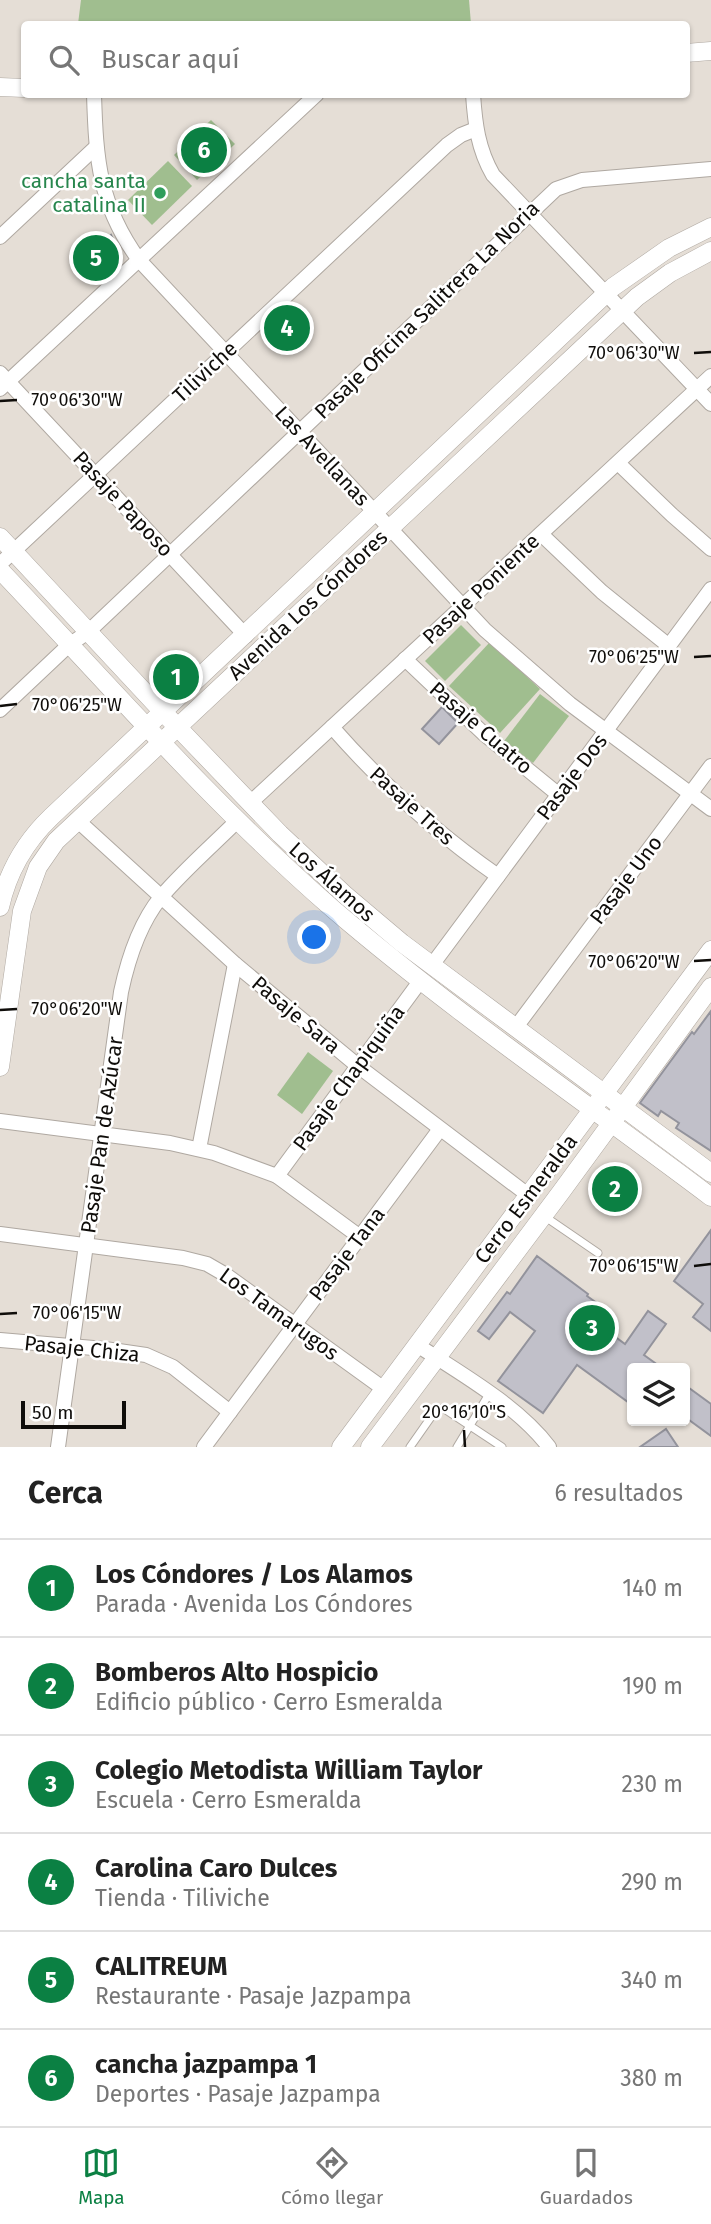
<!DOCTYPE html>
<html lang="es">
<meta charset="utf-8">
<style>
:root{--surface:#fff;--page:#f6f6f6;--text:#222;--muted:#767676;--line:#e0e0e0;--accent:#0b8043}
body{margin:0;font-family:"Fira Sans",sans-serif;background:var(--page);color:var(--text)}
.controls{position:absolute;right:21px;bottom:21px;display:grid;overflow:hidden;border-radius:7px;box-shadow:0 2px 5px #0004}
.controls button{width:63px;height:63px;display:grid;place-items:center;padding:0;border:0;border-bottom:2px solid var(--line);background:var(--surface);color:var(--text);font:35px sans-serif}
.scale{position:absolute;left:21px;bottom:18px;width:105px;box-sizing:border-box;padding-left:7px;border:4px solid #0f0d0a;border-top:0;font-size:19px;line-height:24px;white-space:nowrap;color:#0f0d0a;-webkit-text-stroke:5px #fff;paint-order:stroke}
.you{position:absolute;left:315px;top:938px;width:24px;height:24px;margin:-18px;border:5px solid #fff;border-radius:50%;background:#1a73e8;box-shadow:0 0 0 10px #1a73e833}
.badge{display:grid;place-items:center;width:46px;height:46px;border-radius:50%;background:var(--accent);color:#fff;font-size:23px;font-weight:700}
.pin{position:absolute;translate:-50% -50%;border:4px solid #fff;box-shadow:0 2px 7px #0006}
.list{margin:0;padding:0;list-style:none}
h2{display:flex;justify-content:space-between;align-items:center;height:91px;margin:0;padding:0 28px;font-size:30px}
h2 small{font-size:23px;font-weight:400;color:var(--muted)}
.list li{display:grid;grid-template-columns:46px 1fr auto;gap:21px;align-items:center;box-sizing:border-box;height:98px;padding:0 28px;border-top:2px solid var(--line)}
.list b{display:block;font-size:26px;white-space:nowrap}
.list p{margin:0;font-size:23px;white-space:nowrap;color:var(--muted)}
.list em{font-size:23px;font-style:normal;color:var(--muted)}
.icon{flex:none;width:38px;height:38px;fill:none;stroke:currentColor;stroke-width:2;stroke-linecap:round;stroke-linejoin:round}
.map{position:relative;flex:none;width:711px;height:1447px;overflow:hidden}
.search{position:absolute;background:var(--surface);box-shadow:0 2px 5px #0004;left:21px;right:21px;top:21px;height:77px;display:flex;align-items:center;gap:18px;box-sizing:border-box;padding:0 24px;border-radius:7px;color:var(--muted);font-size:26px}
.sheet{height:679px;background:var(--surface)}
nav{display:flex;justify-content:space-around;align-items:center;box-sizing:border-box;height:98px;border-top:2px solid var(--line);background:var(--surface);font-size:19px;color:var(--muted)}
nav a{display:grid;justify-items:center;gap:4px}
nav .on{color:var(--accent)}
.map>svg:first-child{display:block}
.green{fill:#a0be8f}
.building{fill:#c1c0c9;stroke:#93939c;stroke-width:2}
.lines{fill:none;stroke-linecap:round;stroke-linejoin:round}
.service-casing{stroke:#afa8a1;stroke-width:9}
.minor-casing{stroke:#afa8a1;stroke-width:16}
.tertiary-casing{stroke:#afa8a1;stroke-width:19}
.service{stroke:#fff;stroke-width:7}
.minor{stroke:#fff;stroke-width:14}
.tertiary{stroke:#fff;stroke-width:18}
.ticks{fill:none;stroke:#0f0d0a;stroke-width:2.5}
.leisure-dot{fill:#2e9e5b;stroke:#fff;stroke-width:2.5}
.labels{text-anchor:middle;stroke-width:5;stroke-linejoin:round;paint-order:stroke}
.leisure-label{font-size:21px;fill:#27864d;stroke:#fff;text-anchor:end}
.street-label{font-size:21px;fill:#0f0d0a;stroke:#fff}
.ticks-label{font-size:18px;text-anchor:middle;fill:#0f0d0a;stroke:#fff;stroke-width:5;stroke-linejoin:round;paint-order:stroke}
</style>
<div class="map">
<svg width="711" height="1447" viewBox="0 0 711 1447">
<rect width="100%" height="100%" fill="#e5ded6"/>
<!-- green -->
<g class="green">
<polygon points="81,0 469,0 471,24 78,24"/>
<polygon points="211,120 235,144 197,180 174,155"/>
<polygon points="168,161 192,186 152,225 128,200"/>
<polygon points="461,625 481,645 445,681 425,661"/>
<polygon points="490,642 540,689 500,733 449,686"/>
<polygon points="540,694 569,716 533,763 504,741"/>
<polygon points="308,1052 333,1071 302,1114 277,1095"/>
</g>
<!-- building -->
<g class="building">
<polygon points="111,235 117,248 85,279 74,268"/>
<polygon points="283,312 305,338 295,349 272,322"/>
<polygon points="442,707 458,723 439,744 422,729"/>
<polygon points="711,1011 711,1151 676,1128 679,1123 661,1111 658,1116 640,1103 692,1032 694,1034"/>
<polygon points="711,1230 711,1331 693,1317 703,1304 674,1281"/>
<polygon points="537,1256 588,1294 587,1296 608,1311 598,1324 625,1344 648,1311 666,1324 644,1355 662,1368 632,1368 632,1405 577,1365 543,1413 498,1381 535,1331 510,1312 489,1339 478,1331 507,1292 510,1294"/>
<polygon points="685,1385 711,1404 711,1436 685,1417"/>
<polygon points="666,1429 678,1447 640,1447"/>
</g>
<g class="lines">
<!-- service casing -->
<g class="service-casing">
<g id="service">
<polyline points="544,1216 598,1253"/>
<polyline points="410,1447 436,1410 443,1408 502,1447"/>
<polyline points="457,1447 489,1394"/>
</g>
</g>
<!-- minor casing -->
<g class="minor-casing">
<g id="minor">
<path d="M94,94C96,160 99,205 139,260L485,630L570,704L711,809"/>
<path d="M473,94C475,124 478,149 493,175L711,404"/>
<polyline points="0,237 96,147"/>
<polyline points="0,373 246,636"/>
<polyline points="0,389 317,94"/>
<polyline points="618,463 672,515 711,549"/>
<polyline points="541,534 602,592 669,646"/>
<polyline points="0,564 447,145 461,135 476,129"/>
<polyline points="405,659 483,733 559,795"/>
<polyline points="0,710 69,645 88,632 556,189 582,180 711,169"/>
<path d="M332,727C382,784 436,833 498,876"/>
<polyline points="250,803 711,376"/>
<polyline points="77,820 235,964 358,1066 528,1195"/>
<polyline points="432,965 711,589"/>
<polyline points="516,1027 711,766"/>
<polyline points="0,1121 170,1143 214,1153 277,1176 360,1237"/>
<polyline points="199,1149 235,964"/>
<polyline points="277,1176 421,980"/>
<polyline points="0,1234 183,1258 207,1264 226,1275 384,1389"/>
<polyline points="0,1340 105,1349 146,1355 173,1367 230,1412"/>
<path d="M417,1345C460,1373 518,1406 549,1447"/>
<path d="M58,1447L121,992C128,959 139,924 161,897C184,870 213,845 238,820"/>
<polyline points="204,1447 440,1129"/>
</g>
</g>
<!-- tertiary casing -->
<g class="tertiary-casing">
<g id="tertiary">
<polyline points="686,53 711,51"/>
<polyline points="0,87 24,88"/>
<polyline points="0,537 163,712 280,834 344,894 402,943 711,1173"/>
<path d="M0,570C109,685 213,805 333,909C452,1011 585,1102 711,1197"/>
<path d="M0,907C8,871 25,842 51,817L613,287L669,248L711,227"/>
<polyline points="0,1067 22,911 38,867 56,841 637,297 670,273 711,251"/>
<polyline points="341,1447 711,950"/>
<polyline points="370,1447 561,1192 711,987"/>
</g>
</g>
<!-- service -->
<use href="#service" class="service"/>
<!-- minor -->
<use href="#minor" class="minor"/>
<!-- tertiary -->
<use href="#tertiary" class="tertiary"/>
</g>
<!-- ticks -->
<path class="ticks" d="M694,353L711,352M0,401L17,400M694,657L711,656M0,706L17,704M694,961L711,960M0,1010L17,1009M694,1266L711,1264M0,1314L17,1313M464,1430L465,1447"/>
<!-- markers -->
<circle class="leisure-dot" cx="160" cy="193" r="7"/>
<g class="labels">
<!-- leisure labels -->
<g class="leisure-label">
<text x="146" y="188">cancha santa<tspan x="146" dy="24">catalina II</tspan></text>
</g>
<!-- street labels -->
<g class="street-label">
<text transform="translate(427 310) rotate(-44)" y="7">Pasaje Oficina Salitrera La Noria</text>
<text transform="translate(205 372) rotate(-43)" y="7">Tiliviche</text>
<text transform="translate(322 456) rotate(47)" y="7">Las Avellanas</text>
<text transform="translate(123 504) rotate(47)" y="7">Pasaje Paposo</text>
<text transform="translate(481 589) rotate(-43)" y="7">Pasaje Poniente</text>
<text transform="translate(308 605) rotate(-43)" y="7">Avenida Los Cóndores</text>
<text transform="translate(481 728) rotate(41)" y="7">Pasaje Cuatro</text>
<text transform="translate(572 777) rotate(-53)" y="7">Pasaje Dos</text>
<text transform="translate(412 806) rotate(42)" y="7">Pasaje Tres</text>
<text transform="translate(626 880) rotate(-53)" y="7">Pasaje Uno</text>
<text transform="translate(332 882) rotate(42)" y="7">Los Álamos</text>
<text transform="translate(296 1015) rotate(40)" y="7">Pasaje Sara</text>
<text transform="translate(349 1078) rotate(-54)" y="7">Pasaje Chapiquiña</text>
<text transform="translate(102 1135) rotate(-82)" y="7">Pasaje Pan de Azúcar</text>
<text transform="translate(526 1199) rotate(-53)" y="7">Cerro Esmeralda</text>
<text transform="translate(347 1254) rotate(-53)" y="7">Pasaje Tana</text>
<text transform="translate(279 1314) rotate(36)" y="7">Los Tamarugos</text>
<text transform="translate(82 1349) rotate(6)" y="7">Pasaje Chiza</text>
</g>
</g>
<g class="ticks-label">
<text x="634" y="359">70°06'30"W</text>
<text x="77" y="406">70°06'30"W</text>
<text x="634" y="663">70°06'25"W</text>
<text x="77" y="711">70°06'25"W</text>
<text x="634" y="968">70°06'20"W</text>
<text x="77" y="1015">70°06'20"W</text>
<text x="634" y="1272">70°06'15"W</text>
<text x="77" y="1319">70°06'15"W</text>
<text x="464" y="1418">20°16'10"S</text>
</g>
</svg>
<div class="controls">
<button><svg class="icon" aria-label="layers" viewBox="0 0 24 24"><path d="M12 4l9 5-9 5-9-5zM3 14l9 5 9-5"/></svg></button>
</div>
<div class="scale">50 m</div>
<div class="you"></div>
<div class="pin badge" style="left:176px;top:677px">1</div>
<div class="pin badge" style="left:615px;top:1189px">2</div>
<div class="pin badge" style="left:592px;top:1328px">3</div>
<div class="pin badge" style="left:287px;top:328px">4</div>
<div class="pin badge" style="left:96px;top:258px">5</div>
<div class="pin badge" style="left:204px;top:150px">6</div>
<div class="search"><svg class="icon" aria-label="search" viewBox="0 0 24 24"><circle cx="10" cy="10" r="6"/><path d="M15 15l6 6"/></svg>Buscar aquí</div>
</div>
<section class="sheet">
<h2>Cerca<small>6 resultados</small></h2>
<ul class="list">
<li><span class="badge">1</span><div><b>Los Cóndores / Los Alamos</b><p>Parada · Avenida Los Cóndores</p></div><em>140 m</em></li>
<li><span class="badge">2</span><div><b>Bomberos Alto Hospicio</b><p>Edificio público · Cerro Esmeralda</p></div><em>190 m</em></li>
<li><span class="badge">3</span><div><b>Colegio Metodista William Taylor</b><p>Escuela · Cerro Esmeralda</p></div><em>230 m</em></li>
<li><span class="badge">4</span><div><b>Carolina Caro Dulces</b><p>Tienda · Tiliviche</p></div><em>290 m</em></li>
<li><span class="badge">5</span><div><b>CALITREUM</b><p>Restaurante · Pasaje Jazpampa</p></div><em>340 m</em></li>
<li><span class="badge">6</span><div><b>cancha jazpampa 1</b><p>Deportes · Pasaje Jazpampa</p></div><em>380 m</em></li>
</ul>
</section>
<nav>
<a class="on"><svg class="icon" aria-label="map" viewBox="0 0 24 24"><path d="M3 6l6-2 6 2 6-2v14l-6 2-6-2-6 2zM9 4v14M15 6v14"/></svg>Mapa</a>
<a><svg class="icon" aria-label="directions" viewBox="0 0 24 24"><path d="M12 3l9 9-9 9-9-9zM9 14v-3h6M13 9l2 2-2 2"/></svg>Cómo llegar</a>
<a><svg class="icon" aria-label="saved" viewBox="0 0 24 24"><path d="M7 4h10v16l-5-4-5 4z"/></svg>Guardados</a>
</nav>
